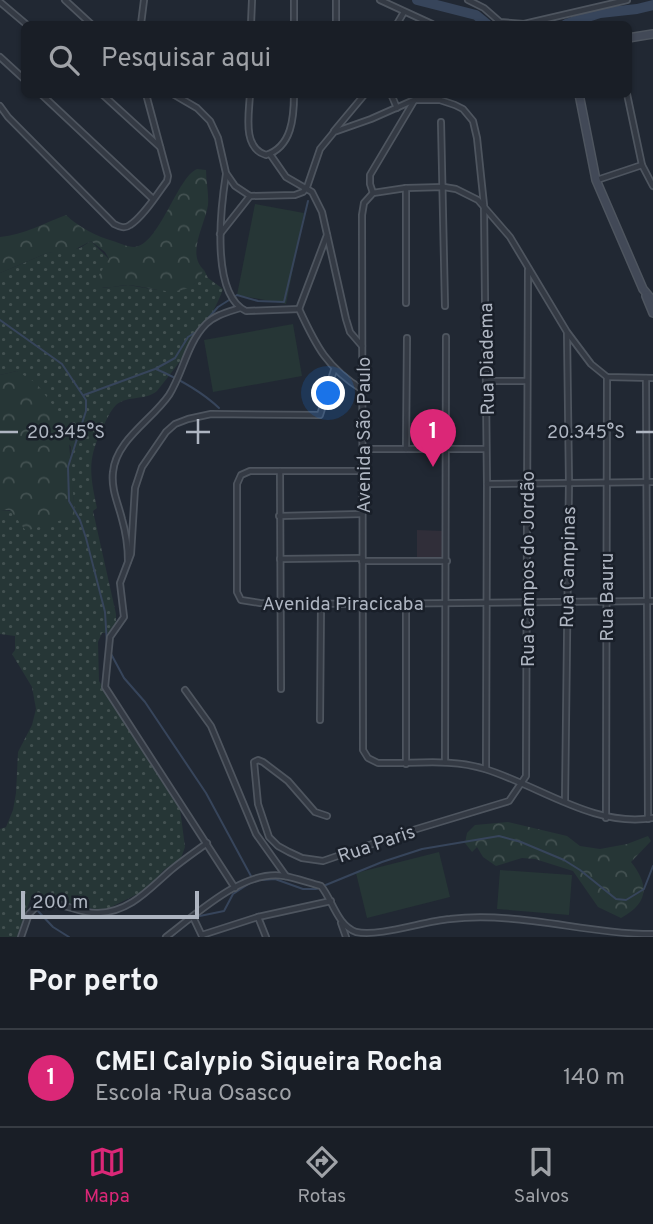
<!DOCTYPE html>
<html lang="pt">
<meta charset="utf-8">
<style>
:root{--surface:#191e26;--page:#22272e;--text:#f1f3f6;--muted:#9fa2a7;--line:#373c43;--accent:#db2777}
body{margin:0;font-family:Overpass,sans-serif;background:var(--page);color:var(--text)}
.scale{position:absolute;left:21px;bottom:18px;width:178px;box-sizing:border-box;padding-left:7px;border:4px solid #aeb5c1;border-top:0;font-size:19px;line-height:24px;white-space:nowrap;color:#aeb5c1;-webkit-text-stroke:5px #191f29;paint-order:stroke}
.you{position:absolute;left:329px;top:394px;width:24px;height:24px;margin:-18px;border:5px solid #fff;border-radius:50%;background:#1a73e8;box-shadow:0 0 0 10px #1a73e833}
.badge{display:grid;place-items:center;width:46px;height:46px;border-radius:50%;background:var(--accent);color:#fff;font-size:23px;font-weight:700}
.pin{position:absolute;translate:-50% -58px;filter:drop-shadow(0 2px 4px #0008)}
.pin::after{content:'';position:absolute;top:37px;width:24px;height:21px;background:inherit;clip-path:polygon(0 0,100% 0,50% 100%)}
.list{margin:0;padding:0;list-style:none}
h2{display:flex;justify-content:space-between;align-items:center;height:91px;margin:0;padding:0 28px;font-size:30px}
h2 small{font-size:23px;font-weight:400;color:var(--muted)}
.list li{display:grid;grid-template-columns:46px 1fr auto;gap:21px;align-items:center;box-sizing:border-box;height:98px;padding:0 28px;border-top:2px solid var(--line)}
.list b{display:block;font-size:26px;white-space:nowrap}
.list p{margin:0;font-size:23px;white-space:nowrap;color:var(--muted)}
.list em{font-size:23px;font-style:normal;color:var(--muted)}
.icon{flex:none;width:38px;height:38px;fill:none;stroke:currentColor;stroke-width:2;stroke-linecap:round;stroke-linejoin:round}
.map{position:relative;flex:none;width:653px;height:937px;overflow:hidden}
.search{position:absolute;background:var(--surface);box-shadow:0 2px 5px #0004;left:21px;right:21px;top:21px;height:77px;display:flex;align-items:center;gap:18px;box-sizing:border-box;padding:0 24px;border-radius:10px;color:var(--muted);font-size:26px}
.sheet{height:189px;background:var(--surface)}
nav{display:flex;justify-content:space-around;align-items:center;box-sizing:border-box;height:98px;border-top:2px solid var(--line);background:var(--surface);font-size:19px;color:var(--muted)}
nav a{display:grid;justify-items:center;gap:4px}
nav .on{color:var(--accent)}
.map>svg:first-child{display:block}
.medical{fill:#302e39}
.grass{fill:url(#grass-dots)}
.forest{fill:url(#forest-crowns)}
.garden{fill:#263636}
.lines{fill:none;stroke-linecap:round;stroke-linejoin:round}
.stream{stroke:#37455b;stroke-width:2}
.river{stroke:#37455b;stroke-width:10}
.street-casing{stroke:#4e555f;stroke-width:8}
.secondary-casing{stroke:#4e555f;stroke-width:10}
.street{stroke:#343a44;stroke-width:4.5}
.secondary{stroke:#424957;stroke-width:7}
.ticks{fill:none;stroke:#aeb5c1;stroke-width:2.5}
.labels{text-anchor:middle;stroke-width:5;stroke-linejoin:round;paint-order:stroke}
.street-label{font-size:19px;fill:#aeb5c1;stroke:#191f29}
.ticks-label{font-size:18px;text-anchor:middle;fill:#aeb5c1;stroke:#191f29;stroke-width:5;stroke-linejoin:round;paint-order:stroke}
</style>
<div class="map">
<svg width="653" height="937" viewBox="0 0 653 937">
<defs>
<pattern id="grass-dots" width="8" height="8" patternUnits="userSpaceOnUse" patternTransform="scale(1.75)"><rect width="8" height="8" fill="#263636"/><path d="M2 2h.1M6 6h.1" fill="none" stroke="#435151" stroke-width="1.8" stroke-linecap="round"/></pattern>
<pattern id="forest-crowns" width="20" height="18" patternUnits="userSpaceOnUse" patternTransform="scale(1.75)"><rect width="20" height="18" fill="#263636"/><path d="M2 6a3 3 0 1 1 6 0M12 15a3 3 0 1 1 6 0" fill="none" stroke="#435151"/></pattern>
</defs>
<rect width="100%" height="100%" fill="#212833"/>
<!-- medical -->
<polygon class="medical" points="417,530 444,531 445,554 442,557 417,557"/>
<!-- grass -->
<path class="grass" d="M91,241L109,259L100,286L104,288L128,285L157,290L179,289L194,284L204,270L208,278L223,289C211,323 180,362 157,391C145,401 128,395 116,405C110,411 106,421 102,429C87,460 90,475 97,508L93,511L116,614V626L111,633H102L98,642L99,681L180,809L185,847L181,858L164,870L146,890L103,911L32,895L17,937H0V829L6,827L13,810L16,793L18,752L32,725L36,709L32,687L12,654L15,650V636L0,634V510L75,515L70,465L71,447L17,371L0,375V273L47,253L80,248Z"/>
<!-- forest -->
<g class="forest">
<path d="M197,169L206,170C206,181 209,194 208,205C205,225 186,254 204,270C201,274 198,281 194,284C177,299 147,286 128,285C118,285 110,289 100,287L97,278L109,259L105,252L91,241L72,251L47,253L0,273V237C24,235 44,223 66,215C80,228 96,236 113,241C119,243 128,247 134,247C159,246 177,177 197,169Z"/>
<polygon points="17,371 36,383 61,416 68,430 75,516 26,531 10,510 0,510 0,375"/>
<path d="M508,822L567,836L580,846L600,849L627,844L648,836L651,841L631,862C650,886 648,903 621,918L598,907L573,871L535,859L522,858L496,866L483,857L477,847L472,852L465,843L467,833L475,825Z"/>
</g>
<!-- garden -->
<g class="garden">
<polygon points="255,204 304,213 286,304 237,295"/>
<polygon points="293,324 302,376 213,392 204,340"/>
<polygon points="439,852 450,897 367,918 356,873"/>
<polygon points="500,870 572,875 569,915 497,909"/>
</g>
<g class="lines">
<!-- stream -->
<g class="stream">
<polyline points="0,320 62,364 86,400 86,411 68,467 69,501 80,520 86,538 105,612 107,644"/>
<path d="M156,369C179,379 200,390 219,408"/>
<polyline points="84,395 155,369 175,358 188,337 196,332 218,307 237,295 258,301 284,302 308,201"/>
<polyline points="110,652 124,678 145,702 206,793 252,878"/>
<polyline points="262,880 275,879 303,889 316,889 382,862 422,849 499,836 521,842 564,860 580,870 616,899 626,900 644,889 653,866"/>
<polyline points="37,910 53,927 69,937"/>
<polyline points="171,937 195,917 224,911 233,894 253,881"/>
</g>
<!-- river -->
<g class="river">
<polyline points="417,0 476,15 487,24"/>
<polyline points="566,24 600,13 637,9 653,5"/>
</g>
<!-- street casing -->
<g class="street-casing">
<g id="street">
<polyline points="65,0 91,24"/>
<polyline points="294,0 294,24"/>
<polyline points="336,0 336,24"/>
<polyline points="380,0 432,24"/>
<polyline points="468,0 484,8 500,22 524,24 627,0"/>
<polyline points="0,2 26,24"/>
<polyline points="141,24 144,0"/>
<polyline points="251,24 252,0"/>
<polyline points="397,24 404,12"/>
<polyline points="0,57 24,79"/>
<polyline points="41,94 153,199"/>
<polyline points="102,94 160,147"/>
<polyline points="173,94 197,108 210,121 218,138 226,173 235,186 250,196 295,195 303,192 307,187 320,149 334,132 371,119 414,100 440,100 455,105 463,109 473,121 477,138 484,205 487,484 486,769"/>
<path d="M250,94C249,114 242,148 266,155C292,147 294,117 294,94"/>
<polyline points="391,94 397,108"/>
<polyline points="627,94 642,165 653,186"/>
<path d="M0,106L8,117L114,224C120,227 125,229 130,225C143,217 158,193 167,181L168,176L146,94"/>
<polyline points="441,122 445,306"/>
<polyline points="334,131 365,94"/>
<polyline points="270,154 286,177 312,192 322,212 346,319 350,332 362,346"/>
<path d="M226,174C221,206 210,294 246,311L299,309"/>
<polyline points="597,180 642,165"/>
<polyline points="373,193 370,184 370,175 414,101"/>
<polyline points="220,234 250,196"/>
<polyline points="406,303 406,188"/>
<path d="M299,309C316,346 327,368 363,390"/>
<polyline points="299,309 327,235"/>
<polyline points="646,378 648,819"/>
<path d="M653,378L607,377L591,364L567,332L510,237L478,200L456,189L444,187L406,188L373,193L364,203L362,215L363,750L368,758L378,763C414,764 451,758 485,769C540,786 594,828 653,818"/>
<polyline points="486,381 527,381"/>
<polyline points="363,449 486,449"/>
<polyline points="406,449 407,338"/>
<polyline points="280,471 281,689"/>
<polyline points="362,471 250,471 241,475 237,484 237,592 241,600 260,603 362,604 653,601"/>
<polyline points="487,484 653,482"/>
<polyline points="279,516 362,514"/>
<polyline points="280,559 362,558"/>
<path d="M128,561C128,547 126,533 122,519C118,503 111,489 113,472C116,440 152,420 169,395C183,373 187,343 206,324C215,315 228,312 240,308"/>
<polyline points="362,561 447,561"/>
<polyline points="406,604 406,764"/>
<polyline points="185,690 211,726 256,834 286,876"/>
<polyline points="320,720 321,604"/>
<polyline points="445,762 446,337"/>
<polyline points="565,801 569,482 567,333"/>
<polyline points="327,816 315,812 288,781 263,762 258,760 254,762 258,804 269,837 278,846 289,852 302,858 323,861 410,831 509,801 526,776 528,270"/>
<polyline points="606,818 607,377"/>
<polyline points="235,888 105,687 110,637 124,617 120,583 131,554 135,488 142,467 166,432 175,424 188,419 211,414 320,415 334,370"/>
<polyline points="193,917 202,936"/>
<polyline points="258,917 266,937"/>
<polyline points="341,923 346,937"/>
<polyline points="202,935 258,917 331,901"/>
<path d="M21,937L29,914L39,904C59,899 78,914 98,913C130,912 149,889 171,870C183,860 195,852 207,843"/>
<path d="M166,937C197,914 243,869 284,876C296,878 309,883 321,886C333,901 337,925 356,932C380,937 424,921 450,919C519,911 585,934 653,934"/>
</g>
</g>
<!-- secondary casing -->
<g class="secondary-casing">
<g id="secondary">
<polyline points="628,38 653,34"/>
<polyline points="579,94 596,180 643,289 653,301"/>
<polyline points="646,296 653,313"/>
</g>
</g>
<!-- street -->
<use href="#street" class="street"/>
<!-- secondary -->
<use href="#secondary" class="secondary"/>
</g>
<!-- ticks -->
<path class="ticks" d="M198,419V444M0,432H18M186,432H210M636,432H653"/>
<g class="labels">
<!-- street labels -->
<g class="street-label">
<text transform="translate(486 359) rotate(-91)" y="7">Rua Diadema</text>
<text transform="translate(363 435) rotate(-90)" y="7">Avenida São Paulo</text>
<text transform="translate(567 567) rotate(-89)" y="7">Rua Campinas</text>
<text transform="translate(527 569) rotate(-90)" y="7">Rua Campos do Jordão</text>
<text transform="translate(606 597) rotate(-90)" y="7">Rua Bauru</text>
<text x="343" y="610">Avenida Piracicaba</text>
<text transform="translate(376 843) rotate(-19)" y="7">Rua Paris</text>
</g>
</g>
<g class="ticks-label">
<text x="66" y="438">20.345°S</text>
<text x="586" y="438">20.345°S</text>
</g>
</svg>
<div class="scale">200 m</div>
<div class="you"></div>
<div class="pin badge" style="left:433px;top:467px">1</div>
<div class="search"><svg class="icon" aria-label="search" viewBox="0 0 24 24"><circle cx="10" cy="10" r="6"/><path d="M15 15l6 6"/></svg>Pesquisar aqui</div>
</div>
<section class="sheet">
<h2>Por perto<small></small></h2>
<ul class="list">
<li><span class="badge">1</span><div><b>CMEI Calypio Siqueira Rocha</b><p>Escola · Rua Osasco</p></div><em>140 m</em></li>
</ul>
</section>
<nav>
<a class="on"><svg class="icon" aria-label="map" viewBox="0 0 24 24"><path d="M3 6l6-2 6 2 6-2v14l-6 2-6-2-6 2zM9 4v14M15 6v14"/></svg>Mapa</a>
<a><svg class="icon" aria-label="directions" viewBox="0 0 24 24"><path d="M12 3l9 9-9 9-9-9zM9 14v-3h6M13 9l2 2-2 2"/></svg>Rotas</a>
<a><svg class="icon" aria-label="saved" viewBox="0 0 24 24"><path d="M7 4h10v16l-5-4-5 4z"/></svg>Salvos</a>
</nav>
